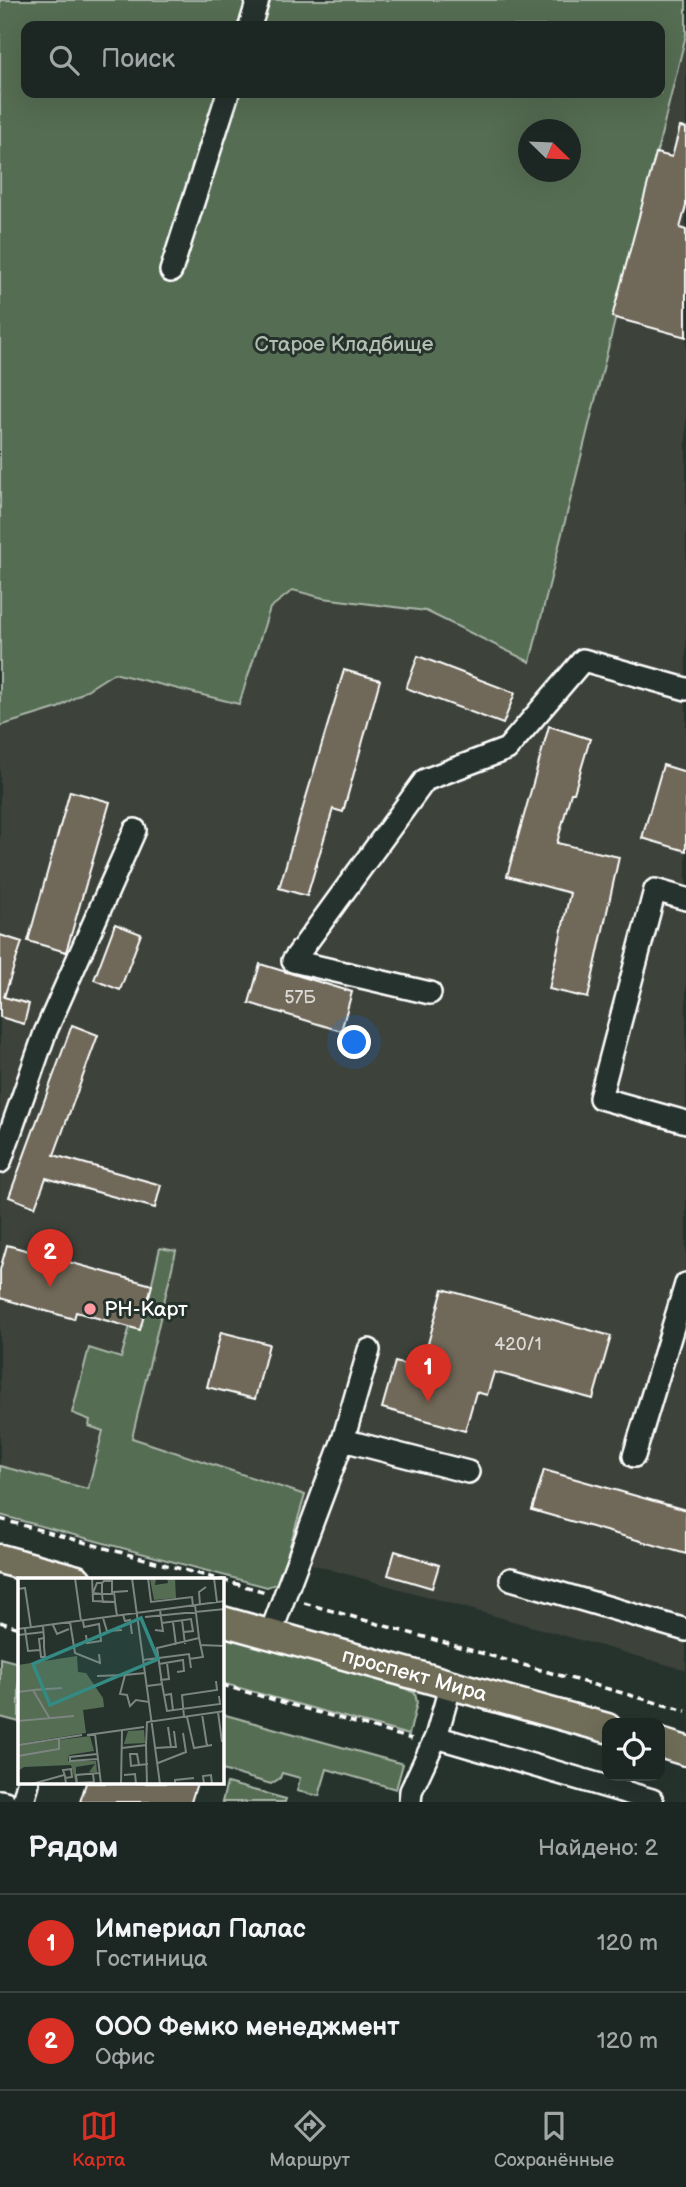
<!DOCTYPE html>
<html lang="ru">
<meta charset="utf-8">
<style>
:root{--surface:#1c2622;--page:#29322f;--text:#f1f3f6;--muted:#a0a5a5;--line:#3a4340;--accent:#d93025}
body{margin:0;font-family:"Balsamiq Sans",sans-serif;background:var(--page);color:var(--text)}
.controls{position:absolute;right:21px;bottom:21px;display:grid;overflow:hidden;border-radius:14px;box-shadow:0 7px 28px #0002}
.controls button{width:63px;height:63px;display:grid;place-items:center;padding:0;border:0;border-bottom:2px solid var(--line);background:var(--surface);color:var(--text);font:35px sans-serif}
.compass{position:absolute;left:518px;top:119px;width:63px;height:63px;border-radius:50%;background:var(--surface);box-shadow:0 7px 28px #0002;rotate:113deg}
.you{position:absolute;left:355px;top:1043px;width:24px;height:24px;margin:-18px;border:5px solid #fff;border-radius:50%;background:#1a73e8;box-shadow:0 0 0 10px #1a73e833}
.badge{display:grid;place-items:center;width:46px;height:46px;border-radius:50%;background:var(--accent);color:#fff;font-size:23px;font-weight:700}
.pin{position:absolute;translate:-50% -58px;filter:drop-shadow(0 2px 4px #0008)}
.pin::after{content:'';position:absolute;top:37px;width:24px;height:21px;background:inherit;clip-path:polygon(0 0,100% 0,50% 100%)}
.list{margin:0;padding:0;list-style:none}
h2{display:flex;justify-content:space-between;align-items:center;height:91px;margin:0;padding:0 28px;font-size:30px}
h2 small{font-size:23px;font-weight:400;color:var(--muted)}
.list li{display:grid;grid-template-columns:46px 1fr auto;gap:21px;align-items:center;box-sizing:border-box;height:98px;padding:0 28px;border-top:2px solid var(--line)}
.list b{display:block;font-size:26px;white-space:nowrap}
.list p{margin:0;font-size:23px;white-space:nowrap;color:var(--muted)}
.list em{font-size:23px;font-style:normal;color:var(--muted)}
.icon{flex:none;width:38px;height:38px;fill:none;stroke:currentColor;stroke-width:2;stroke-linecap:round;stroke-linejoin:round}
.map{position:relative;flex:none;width:686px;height:1802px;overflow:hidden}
.search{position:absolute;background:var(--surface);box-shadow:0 7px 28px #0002;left:21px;right:21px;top:21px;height:77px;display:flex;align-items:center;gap:18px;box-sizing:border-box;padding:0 24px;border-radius:14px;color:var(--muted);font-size:26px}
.sheet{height:287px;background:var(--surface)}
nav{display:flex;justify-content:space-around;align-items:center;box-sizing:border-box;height:98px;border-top:2px solid var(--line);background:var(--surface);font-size:19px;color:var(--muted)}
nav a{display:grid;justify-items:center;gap:4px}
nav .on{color:var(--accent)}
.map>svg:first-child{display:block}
.built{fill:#3c433a}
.green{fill:#546d53;stroke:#aab6a9;stroke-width:2;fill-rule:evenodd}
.building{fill:#706758;stroke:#fff;stroke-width:2}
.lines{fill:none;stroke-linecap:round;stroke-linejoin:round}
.minor-casing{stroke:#fff;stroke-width:26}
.major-casing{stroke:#fff;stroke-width:33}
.path{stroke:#fff;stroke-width:3.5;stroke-dasharray:7 5;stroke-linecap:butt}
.minor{stroke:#26332d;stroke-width:21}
.major{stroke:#706e59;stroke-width:28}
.poi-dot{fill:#ff9aa2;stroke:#26332d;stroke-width:2.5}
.labels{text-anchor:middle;stroke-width:6;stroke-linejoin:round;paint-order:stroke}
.number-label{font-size:18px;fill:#dbd9d5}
.park-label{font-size:21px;fill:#b2bdb2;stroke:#26332d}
.poi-label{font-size:21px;fill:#fff;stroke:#26332d;text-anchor:start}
.street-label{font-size:21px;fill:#fff;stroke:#26332d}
.inset-road{fill:none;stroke:#7d8581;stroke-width:2}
.view{fill:#338b84;fill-opacity:0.15;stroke:#338b84;stroke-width:3.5}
.inset-edge{fill:none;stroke:#fff;stroke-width:3.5}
</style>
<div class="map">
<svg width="686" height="1802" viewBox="0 0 686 1802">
<rect width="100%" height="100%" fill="#26332d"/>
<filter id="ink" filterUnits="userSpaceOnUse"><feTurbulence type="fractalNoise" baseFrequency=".0143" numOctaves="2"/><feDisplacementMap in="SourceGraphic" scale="14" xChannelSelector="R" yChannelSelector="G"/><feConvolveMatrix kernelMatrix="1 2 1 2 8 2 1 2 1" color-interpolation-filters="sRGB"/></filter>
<g filter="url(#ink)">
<!-- built -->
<polygon class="built" points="686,35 686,1670 0,1476 0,726 58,708 114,673 238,704 270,608 293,590 323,598 426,611 530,661"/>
<!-- green -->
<g class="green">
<path d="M0,0H686V35L530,662L426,611L323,598L293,590L270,608L239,704L114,673L58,708L0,726ZM26,26H660V93H26ZM528,130H570V172H528Z"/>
<polygon points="160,1248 176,1251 132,1438 305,1495 280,1579 276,1584 267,1587 0,1515 0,1466 88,1489 103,1431 89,1426 90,1420 72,1413 89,1348 121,1358 134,1312 145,1313"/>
<polygon points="222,1633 381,1678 415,1693 417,1703 409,1735 222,1683"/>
<polygon points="0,1658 19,1663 19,1722 0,1717"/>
<polygon points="222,1714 403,1764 396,1789 327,1769 319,1796 297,1791 300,1778 282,1773 280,1778 271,1784 222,1770"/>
<polygon points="227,1783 286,1799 285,1802 222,1802"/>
</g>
<!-- building -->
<g class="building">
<polygon points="680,127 686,128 686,206 680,228 686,230 686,337 612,317 656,153 672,157"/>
<polygon points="418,656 515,693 503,724 406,688"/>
<polygon points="344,670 380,680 343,812 333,809 307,896 279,888"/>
<polygon points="549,726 590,739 574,793 571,793 557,843 619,857 588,998 549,989 570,893 507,876"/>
<polygon points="663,765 686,772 686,851 642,838"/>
<polygon points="70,791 110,802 66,952 28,941"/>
<polygon points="115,924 141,934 120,990 94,980"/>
<polygon points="0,935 22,942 4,997 29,1004 24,1024 0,1017"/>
<polygon points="260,964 352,992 341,1031 249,1003"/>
<polygon points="72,1025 98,1035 54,1155 161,1185 155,1208 46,1178 35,1207 9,1197"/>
<polygon points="7,1245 152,1285 140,1330 76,1312 74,1319 0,1298 0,1270"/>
<polygon points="443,1289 611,1336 593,1399 494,1372 487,1395 476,1392 465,1431 382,1408 395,1362 421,1369"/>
<polygon points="221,1332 269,1344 255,1399 207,1387"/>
<polygon points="544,1470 686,1510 686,1554 532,1510"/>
<polygon points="395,1551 439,1565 432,1588 388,1575"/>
<polygon points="86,1783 197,1783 191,1802 80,1802"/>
</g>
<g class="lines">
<!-- minor casing -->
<g class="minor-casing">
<g id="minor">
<polyline points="250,26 258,0"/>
<polyline points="171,271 228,93"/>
<polyline points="686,899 655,890 600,1098 686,1122"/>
<polyline points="430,993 293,961 425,780 507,749 583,660 686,689"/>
<polyline points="0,1162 45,1033 135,830"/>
<polyline points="343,1440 468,1472"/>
<polyline points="634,1456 686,1284"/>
<polyline points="511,1579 686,1630"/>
<polyline points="270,1635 343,1440 369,1350"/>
<polyline points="436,1737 652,1800"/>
<polyline points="0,1801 5,1802"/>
<polyline points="23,1802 28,1783"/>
<polyline points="410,1802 411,1791 436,1737 451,1684"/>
</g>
</g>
<!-- major casing -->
<g class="major-casing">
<g id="major">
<polyline points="0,1559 77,1580"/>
<path id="s1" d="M222,1621L607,1728"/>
<polyline points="660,1743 686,1751"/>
</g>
</g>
<!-- path -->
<g class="path">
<polyline points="0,1519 221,1580"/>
<polyline points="222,1580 266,1592"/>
<polyline points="304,1603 686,1711"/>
<polyline points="0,1622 19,1628"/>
<polyline points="222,1685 412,1739"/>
</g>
<!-- minor -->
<use href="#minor" class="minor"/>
<!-- major -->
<use href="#major" class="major"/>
</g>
</g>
<!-- markers -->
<circle class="poi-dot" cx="90" cy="1309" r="7"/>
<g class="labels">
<!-- number labels -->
<g class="number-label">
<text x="300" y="1003">57Б</text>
<text x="518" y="1350">420/1</text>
</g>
<!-- park labels -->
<g class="park-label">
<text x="344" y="351">Старое Кладбище</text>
</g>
<!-- poi labels -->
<g class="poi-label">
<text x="104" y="1316">РН-Карт</text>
</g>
<!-- street labels -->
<g class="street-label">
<text dy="7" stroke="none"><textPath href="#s1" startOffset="200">проспект Мира</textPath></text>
</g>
</g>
<!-- overview -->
<g transform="translate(18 1578)">
<rect width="206" height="206" fill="#26332d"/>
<path d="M138,0L137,7L150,5L149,0H157L158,20L136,22L132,1ZM59,78L60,94L68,95L85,120L86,129L65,132L68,155L0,166V87ZM126,152L127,165L106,166L110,153ZM72,158L76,173L51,177L50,183H78L79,194H71L77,186L58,189V206L53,187L6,189L0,193V167Z" fill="#546d53"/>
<path class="inset-road" d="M57,0L63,43M74,0L75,23L97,24L99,38M114,0L142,206M130,0L133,24L174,19L175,28M196,0L199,24M84,5H79L75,15L84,16H94V3H86L84,5V16L85,25M0,11L7,10L13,50M97,23L96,14L110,13M182,27L181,14L188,9M105,37L107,43L112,42L114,56M127,39L207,31M85,40L89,53L104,52M164,42L167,66M65,43L66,49L81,46L83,63L69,65L68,57M52,44L57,75L82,85L81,76M155,44L158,67M144,45L173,41L175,53L166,54M35,47L39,56L51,51M25,48L26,60V69L27,79H23L21,61L26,60M0,51L207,23M7,51L10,73L22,72M137,52L145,53L142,32M0,57L26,54M182,67L207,68M171,81L185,79L181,60M125,82L171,76L173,90M141,86L165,82L166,93L159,94M127,95L107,97L102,116L109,117L112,128L118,122L131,124M79,98L107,97M142,102L151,101L149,85M144,106L139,70L181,60L177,27M129,108L144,106L149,133L202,126L201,118M15,112L44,110M0,114L15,112L32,141M147,117L153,116L155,132M200,134L204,164M184,136L189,168M166,139L164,117L199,112L198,103M169,139L176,170L194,167M0,143L56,138M77,156L83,206M69,157L126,149M0,167L64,157M128,167L129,206M153,169H158L156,153M104,170L128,167L129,144L207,133M137,170L153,169L150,149M79,176L52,179V183L80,181M0,178L41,171V161M140,185L168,174L165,155M121,187L119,176H112L113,188L121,187L130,186M106,197L117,196L118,206M47,200L54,199L53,191L45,192L47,198L48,206M59,205L76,204L75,196M14,206L46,197M59,206L58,197L81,195M103,206L104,153M157,206V202L176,200M186,206L185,198L193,197L194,206"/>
<path class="view" d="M123,40L140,81L32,127L15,86Z"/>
<rect width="206" height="206" class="inset-edge"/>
</g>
</svg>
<div class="controls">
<button><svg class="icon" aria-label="locate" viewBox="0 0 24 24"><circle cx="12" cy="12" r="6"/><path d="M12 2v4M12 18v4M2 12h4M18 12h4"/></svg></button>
</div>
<svg class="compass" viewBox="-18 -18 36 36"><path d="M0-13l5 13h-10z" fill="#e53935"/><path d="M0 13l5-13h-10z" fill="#a0a5a5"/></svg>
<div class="you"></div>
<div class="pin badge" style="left:428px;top:1402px">1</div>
<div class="pin badge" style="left:50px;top:1287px">2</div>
<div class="search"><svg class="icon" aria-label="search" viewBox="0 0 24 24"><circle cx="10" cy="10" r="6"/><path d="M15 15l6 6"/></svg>Поиск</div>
</div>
<section class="sheet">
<h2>Рядом<small>Найдено: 2</small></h2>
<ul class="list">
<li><span class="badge">1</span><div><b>Империал Палас</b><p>Гостиница</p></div><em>120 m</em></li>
<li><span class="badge">2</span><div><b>ООО Фемко менеджмент</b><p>Офис</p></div><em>120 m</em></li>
</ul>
</section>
<nav>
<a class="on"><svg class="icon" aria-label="map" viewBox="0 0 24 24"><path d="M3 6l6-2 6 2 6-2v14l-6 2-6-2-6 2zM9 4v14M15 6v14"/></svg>Карта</a>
<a><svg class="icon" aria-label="directions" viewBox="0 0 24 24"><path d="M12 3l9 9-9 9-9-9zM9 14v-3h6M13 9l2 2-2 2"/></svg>Маршрут</a>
<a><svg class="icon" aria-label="saved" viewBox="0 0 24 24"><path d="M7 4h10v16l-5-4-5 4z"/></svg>Сохранённые</a>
</nav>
